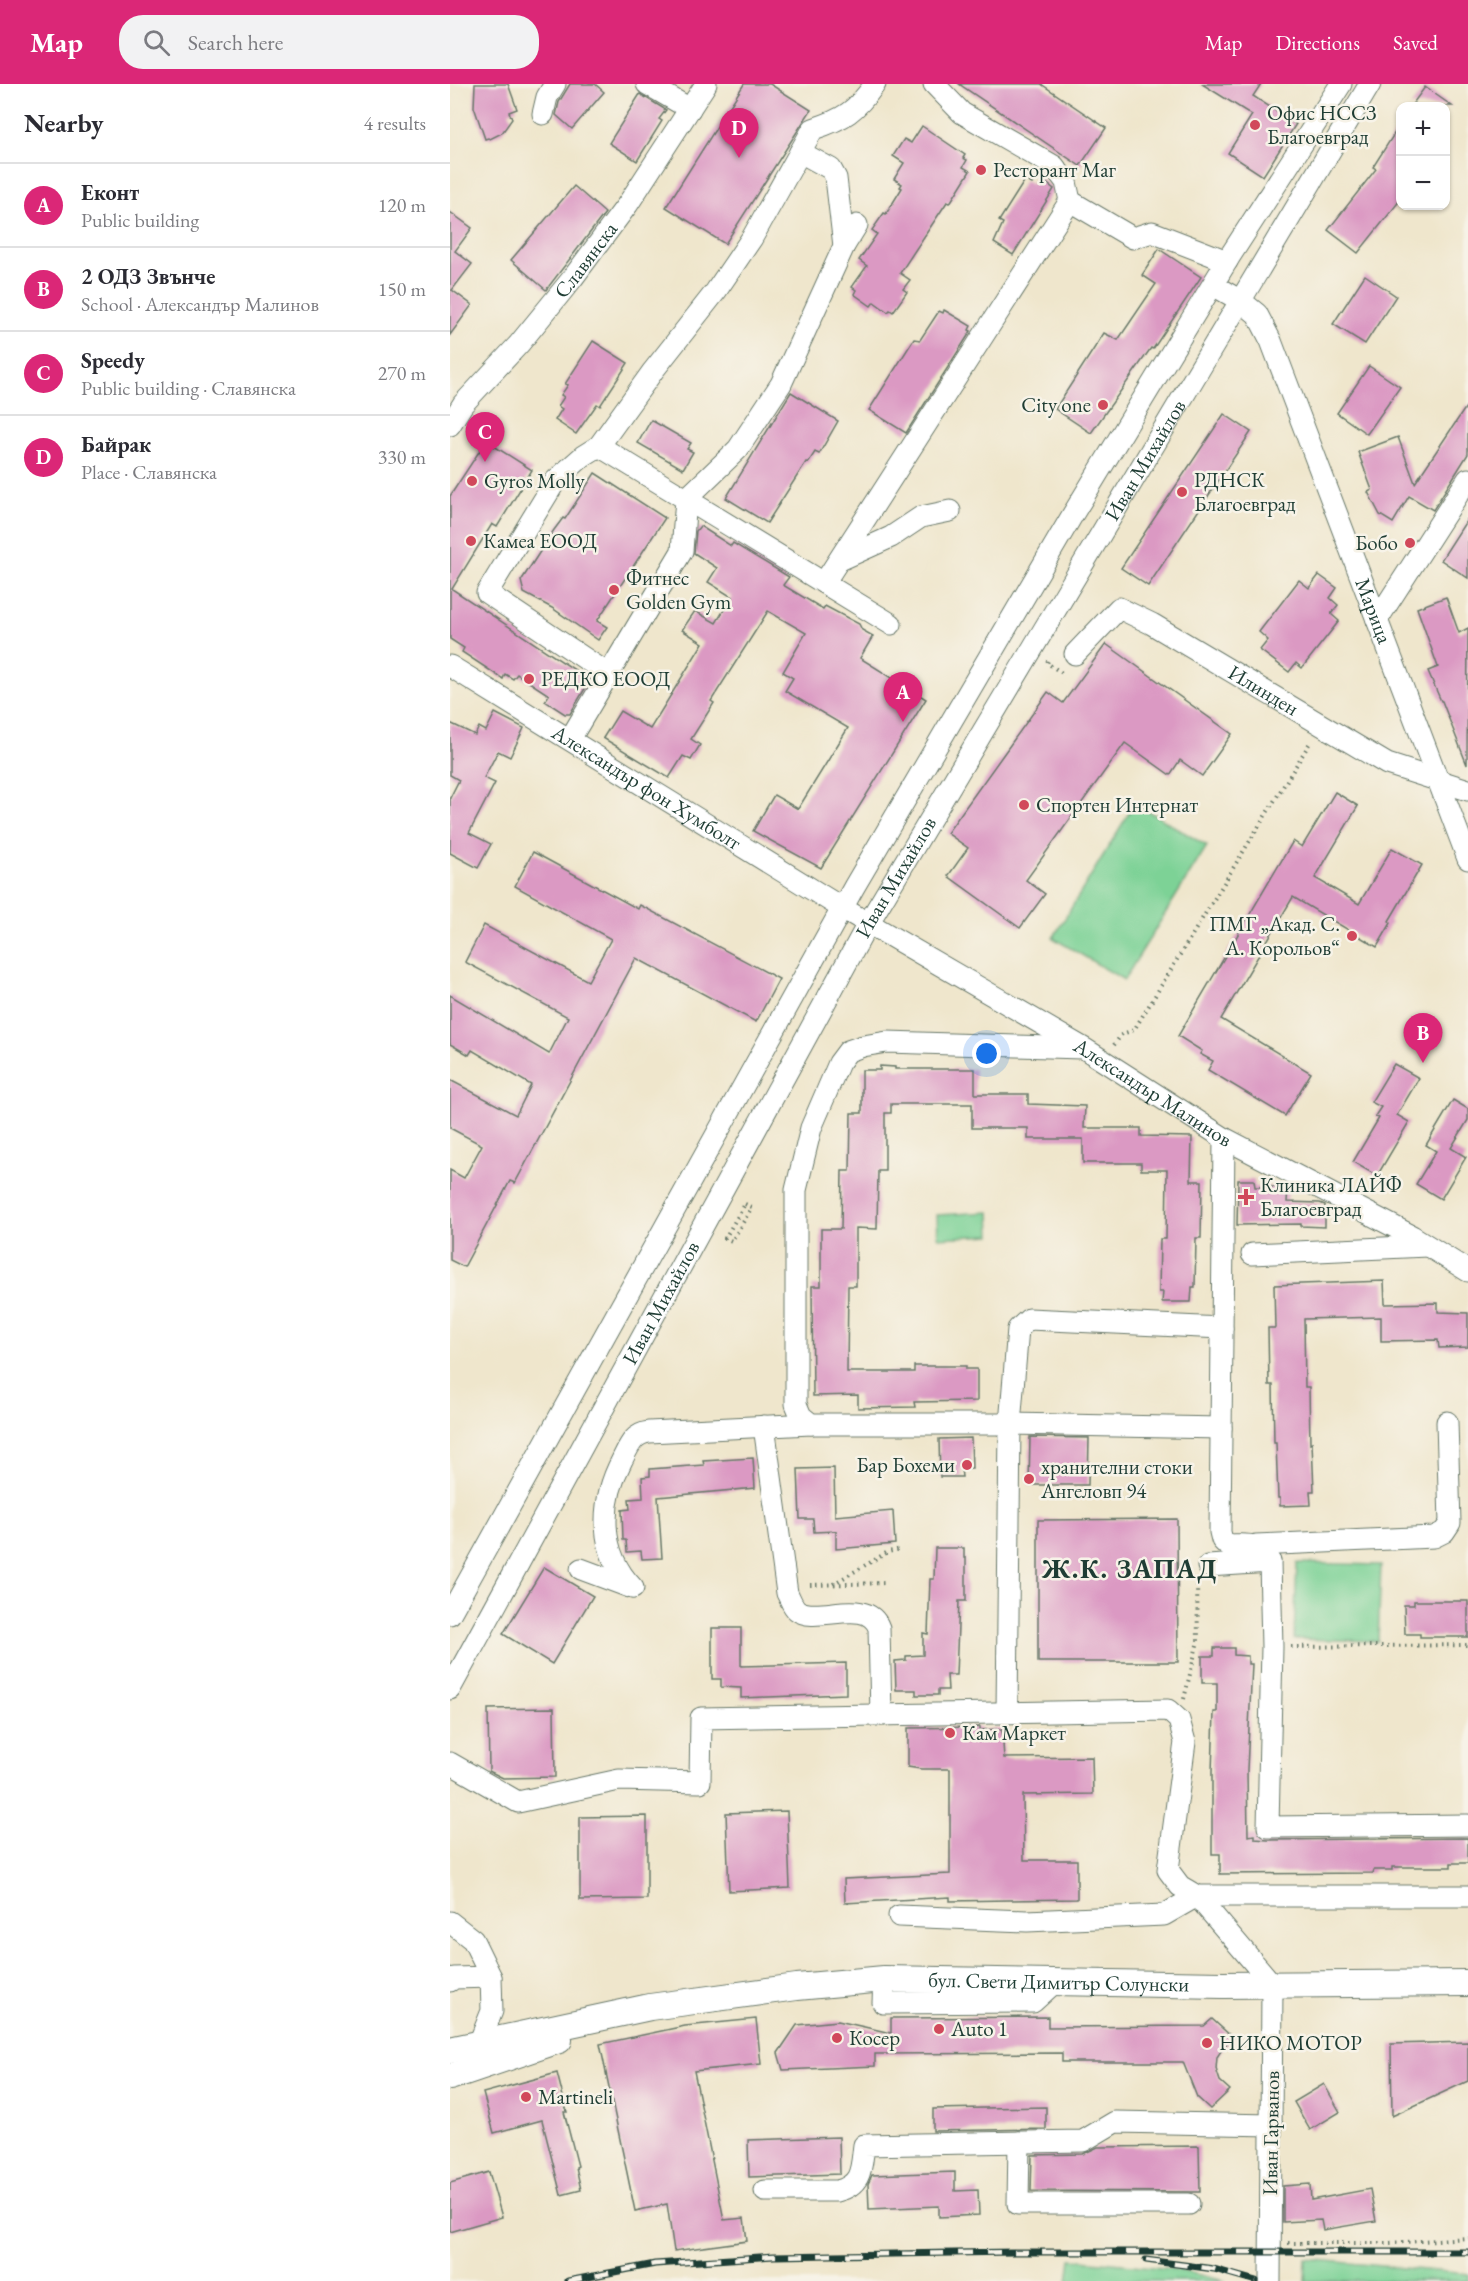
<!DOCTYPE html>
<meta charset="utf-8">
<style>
:root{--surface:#fff;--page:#f2f2f3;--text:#2b2b33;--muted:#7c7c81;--line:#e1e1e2;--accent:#db2777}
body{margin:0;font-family:"EB Garamond",serif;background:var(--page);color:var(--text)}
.controls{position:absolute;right:18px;top:18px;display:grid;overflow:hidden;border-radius:12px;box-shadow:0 2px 4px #0004}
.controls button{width:54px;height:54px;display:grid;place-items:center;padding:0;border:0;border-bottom:2px solid var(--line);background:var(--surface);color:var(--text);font:30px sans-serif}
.you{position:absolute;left:537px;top:970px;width:21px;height:21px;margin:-15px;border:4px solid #fff;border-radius:50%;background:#1a73e8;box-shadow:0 0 0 9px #1a73e833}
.badge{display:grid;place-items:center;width:39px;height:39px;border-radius:50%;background:var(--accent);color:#fff;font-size:20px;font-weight:700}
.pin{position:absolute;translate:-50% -50px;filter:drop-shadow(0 2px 3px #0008)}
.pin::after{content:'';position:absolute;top:32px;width:21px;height:18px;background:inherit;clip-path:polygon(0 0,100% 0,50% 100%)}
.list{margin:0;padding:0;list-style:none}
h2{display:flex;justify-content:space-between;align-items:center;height:78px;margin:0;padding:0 24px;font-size:26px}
h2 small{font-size:20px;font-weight:400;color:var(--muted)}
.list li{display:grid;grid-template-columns:39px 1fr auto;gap:18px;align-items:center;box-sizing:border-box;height:84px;padding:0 24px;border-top:2px solid var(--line)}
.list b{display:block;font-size:22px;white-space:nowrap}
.list p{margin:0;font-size:20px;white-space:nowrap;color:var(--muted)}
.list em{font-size:20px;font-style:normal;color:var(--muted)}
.icon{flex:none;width:33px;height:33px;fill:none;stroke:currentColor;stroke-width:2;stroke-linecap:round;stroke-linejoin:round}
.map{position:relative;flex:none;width:1018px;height:2197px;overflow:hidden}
header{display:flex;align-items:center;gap:36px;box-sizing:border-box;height:84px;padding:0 30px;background:var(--accent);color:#fff}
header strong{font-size:28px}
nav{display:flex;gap:33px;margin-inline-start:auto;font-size:21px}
.search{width:420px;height:54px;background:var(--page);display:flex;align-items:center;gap:15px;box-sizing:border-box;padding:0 21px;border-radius:24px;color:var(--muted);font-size:22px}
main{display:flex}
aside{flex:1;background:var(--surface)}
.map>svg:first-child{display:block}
.green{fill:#7dd296;stroke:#4e8865;stroke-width:1.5}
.building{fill:#db99c3}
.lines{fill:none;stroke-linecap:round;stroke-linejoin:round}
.minor-casing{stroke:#687869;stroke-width:23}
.major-casing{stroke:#687869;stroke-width:28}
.path{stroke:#687869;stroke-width:4;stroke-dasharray:1.5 4.5;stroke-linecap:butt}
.minor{stroke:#fff;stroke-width:21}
.major{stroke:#fff;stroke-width:26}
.rail-casing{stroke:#1f3d34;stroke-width:7}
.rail{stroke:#f7f3e8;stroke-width:4.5;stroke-dasharray:14;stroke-linecap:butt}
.poi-dot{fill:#d1495b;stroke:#f7f3e8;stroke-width:2}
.labels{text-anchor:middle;stroke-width:5;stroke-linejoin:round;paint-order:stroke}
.poi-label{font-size:21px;fill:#1f3d34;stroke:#f7f3e8;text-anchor:start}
.street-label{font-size:21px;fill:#1f3d34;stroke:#f7f3e8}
.district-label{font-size:27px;font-weight:bold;letter-spacing:1.5px;fill:#1f3d34;stroke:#f7f3e8}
</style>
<header>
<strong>Map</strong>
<div class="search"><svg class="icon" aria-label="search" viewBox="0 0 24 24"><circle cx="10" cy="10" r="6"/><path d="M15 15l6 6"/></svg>Search here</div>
<nav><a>Map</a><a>Directions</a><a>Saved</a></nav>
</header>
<main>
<aside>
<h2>Nearby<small>4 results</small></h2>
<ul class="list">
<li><span class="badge">A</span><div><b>Еконт</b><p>Public building</p></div><em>120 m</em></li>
<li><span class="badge">B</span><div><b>2 ОДЗ Звънче</b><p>School · Александър Малинов</p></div><em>150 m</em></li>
<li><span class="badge">C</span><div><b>Speedy</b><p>Public building · Славянска</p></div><em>270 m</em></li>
<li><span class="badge">D</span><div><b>Байрак</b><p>Place · Славянска</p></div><em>330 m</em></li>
</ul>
</aside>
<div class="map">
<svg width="1018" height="2197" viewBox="0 0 1018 2197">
<rect width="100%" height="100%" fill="#f7f3e8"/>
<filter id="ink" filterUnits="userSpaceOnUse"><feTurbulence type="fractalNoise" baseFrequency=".0167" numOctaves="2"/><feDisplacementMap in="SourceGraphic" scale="12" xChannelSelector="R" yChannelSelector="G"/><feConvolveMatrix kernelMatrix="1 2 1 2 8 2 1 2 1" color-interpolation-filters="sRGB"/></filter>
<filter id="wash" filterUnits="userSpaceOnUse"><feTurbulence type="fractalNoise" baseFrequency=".008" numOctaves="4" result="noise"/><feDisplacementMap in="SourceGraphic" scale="24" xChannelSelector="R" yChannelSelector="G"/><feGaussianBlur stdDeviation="1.35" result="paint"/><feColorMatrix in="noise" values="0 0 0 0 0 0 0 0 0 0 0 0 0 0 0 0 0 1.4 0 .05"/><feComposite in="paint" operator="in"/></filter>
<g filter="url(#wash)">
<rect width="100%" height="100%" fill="#efe6cc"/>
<!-- green -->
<g class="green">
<polygon points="685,719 757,762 674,896 603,854"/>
<polygon points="540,1128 541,1151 488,1154 487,1131"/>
<polygon points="847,1479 931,1481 928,1557 844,1555"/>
<polygon points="621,2175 723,2185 776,2197 618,2197"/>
<polygon points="856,2175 1018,2190 1018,2197 855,2197"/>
</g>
<g id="blocks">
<!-- building -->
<g class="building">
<polygon points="25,0 58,0 67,25 59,28 62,35 52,49 40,55 38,54 35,55 24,23"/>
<polygon points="120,0 145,0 154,8 122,45 106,31 109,18"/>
<polygon points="294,0 320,0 361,26 275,160 216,123"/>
<polygon points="509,0 591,0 656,44 630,82"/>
<polygon points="752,0 811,0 803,12 846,40 813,92 778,69 802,31"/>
<polygon points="975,3 1002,22 961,22"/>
<polygon points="190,10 216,26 209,35 212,37 187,77 159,59"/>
<polygon points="951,39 951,115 908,169 878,146 926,85 923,83"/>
<polygon points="472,42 515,71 513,74 517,76 513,83 520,87 500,119 497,118 450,189 460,196 453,205 457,208 443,228 440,226 438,228 424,218 421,222 404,210 406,206 402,203 417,182 409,176 427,150 422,146 434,129 436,130 452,104 450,103 452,100 444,95 454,79 443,72 454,55 461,59"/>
<polygon points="587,92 604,105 563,171 544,159 553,139 549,137 575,96 582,100"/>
<polygon points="124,102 155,129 96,206 61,176"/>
<polygon points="0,128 22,144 5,167 22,180 2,206 22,221 0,251"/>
<polygon points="709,165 751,193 703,265 701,264 641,349 605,325 654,249 668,256 706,200 692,191"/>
<polygon points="915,191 946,212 915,260 883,240"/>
<polygon points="494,226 521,242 519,246 521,247 456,349 419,326 464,255 470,256 489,227 493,229"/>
<polygon points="143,257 178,279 150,322 147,320 126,350 105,336 112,325 108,322 114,313 111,311 118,301 115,300"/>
<polygon points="919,282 950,303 917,350 887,329"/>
<polygon points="341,308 388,337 369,370 365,368 358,379 356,378 317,439 276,414"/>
<polygon points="1018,320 1018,370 983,426 959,412 943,439 930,431 918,408 922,406 908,368 948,353 965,399"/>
<polygon points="774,330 801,348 698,502 671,484"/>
<polygon points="201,336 241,359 237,365 243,368 233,385 188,359"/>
<polygon points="36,357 82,386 47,443 42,440 2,505 140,596 120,630 115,630 95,617 99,611 67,590 63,595 55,590 53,595 12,568 14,564 0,555 0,412"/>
<polygon points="145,389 215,434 147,537 157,543 148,556 102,524 74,509 71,497 104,446 113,434 115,435"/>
<polygon points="1018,434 1018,494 991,476"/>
<polygon points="250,442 281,462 283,459 339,493 333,501 373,525 375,522 409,540 412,546 423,552 410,574 476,615 371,784 303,747 324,711 348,725 398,644 335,607 343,594 333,588 356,549 318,527 261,617 264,619 241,655 250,661 241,676 233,672 219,694 153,654 170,627 200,645 253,559 232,546 245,527 266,539 282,513 258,498 267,484 244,469 246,447"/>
<polygon points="869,491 887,504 880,514 888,521 881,530 889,537 852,584 846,579 839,588 810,566 818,556 809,548 849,496 859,504"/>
<polygon points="996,513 1009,549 1018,544 1017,681 992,617 991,617 978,587 988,583 967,524"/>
<polygon points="656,560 782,650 752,692 730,676 720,691 675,659 576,796 595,810 570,844 498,792 518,764 497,749 598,608 613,619"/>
<polygon points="45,629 74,644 60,673 48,667 34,694 45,699 19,749 41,760 28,784 0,769 0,714 9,696 0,691 0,639 25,651 29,643 36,647"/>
<polygon points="885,708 908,722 865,794 909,820 942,764 972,781 939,837 941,839 927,863 843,813 771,935 861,989 835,1032 758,986 763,977 750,970 752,967 728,952 843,757 852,763"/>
<polygon points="83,768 188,825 190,821 329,895 306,938 186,874 65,1099 60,1097 14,1183 0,1176 0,1086 14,1094 32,1061 0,1044 0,996 66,1031 81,1001 22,966 19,971 0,960 0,911 99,970 118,933 15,878 34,841 138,897 161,855 65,802"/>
<polygon points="944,980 969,994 947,1031 959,1038 927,1092 903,1078 929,1034 925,1032 931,1023 921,1018"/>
<polygon points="430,982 445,983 445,985 525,985 525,1010 578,1010 578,1020 635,1022 634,1044 691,1044 691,1052 742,1053 741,1097 752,1097 751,1154 746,1154 745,1203 742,1203 741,1218 712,1218 713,1208 709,1208 710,1155 716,1155 717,1086 691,1086 691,1079 633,1079 633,1055 578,1055 578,1044 522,1044 522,1020 441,1020 441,1029 435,1029 435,1087 428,1087 427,1145 406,1144 406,1202 398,1202 397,1288 464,1288 464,1282 516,1282 516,1285 527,1285 527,1317 464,1318 465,1323 408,1324 408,1311 363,1312 362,1202 371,1202 371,1145 391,1145 392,1087 400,1087 401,1029 412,1029 412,986 430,986"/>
<polygon points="1003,1016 1018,1025 1018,1036 1001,1064 1016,1073 991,1115 966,1100 986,1067 976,1061"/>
<polygon points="788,1096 804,1096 805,1103 838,1103 837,1118 870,1119 875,1121 875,1143 851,1142 851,1140 787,1141"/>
<polygon points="934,1197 935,1220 988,1219 988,1228 1018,1229 1018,1263 989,1264 988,1256 931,1257 931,1233 854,1235 855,1303 859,1303 860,1360 862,1359 864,1407 860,1407 861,1421 830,1422 830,1414 828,1414 826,1359 824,1359 823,1301 819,1301 818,1244 825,1244 824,1201"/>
<polygon points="580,1353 639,1354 638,1401 579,1401"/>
<polygon points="521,1354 522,1384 511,1384 512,1393 490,1393 489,1355"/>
<polygon points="303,1374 305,1404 208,1413 212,1474 192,1475 191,1467 177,1468 176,1456 173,1456 172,1426 180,1425 179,1415 193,1414 192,1393 200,1392 200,1385 254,1381 253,1377"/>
<polygon points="384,1384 385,1432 443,1427 445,1460 386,1465 386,1447 364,1448 363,1435 350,1435 348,1385"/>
<polygon points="727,1435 728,1578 588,1578 588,1436"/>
<polygon points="485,1464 514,1464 514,1474 516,1474 516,1517 509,1517 506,1591 497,1591 498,1606 488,1606 488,1611 466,1611 466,1606 446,1606 445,1577 456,1576 456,1572 473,1571 473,1549 478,1550 480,1495 484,1495"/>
<polygon points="94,1483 143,1512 102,1580 53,1550"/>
<polygon points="964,1517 1018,1517 1018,1553 970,1553 970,1550 955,1550 954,1521 964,1521"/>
<polygon points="262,1544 291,1544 291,1582 396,1579 396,1610 291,1614 291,1604 271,1603 271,1595 262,1595"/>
<polygon points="764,1564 784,1564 784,1571 798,1572 798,1580 802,1580 797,1686 798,1752 805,1751 805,1755 818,1756 1018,1754 1018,1779 1001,1779 1001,1783 942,1783 942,1786 924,1786 923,1789 770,1790 770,1770 762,1770 762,1688 764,1628 767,1628 767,1599 752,1599 752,1572 764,1572"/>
<polygon points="104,1624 105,1693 53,1694 39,1687 38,1625"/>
<polygon points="530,1643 530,1646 552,1645 554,1674 642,1673 643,1710 573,1711 574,1776 627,1776 627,1815 500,1817 500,1813 395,1819 394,1795 500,1790 500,1685 471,1685 458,1683 458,1644"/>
<polygon points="337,1727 340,1804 279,1807 276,1729"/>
<polygon points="197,1732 197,1815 130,1816 130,1733"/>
<polygon points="598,1933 598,1943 754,1942 762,1935 783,1954 775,1961 767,1973 766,1985 770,1997 780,2006 760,2025 747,2013 733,1978 612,1978 612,1969 425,1970 425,1982 333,1986 328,1969 347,1941 388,1937 441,1949 441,1934"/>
<polygon points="306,1935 311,1980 244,1987 274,2136 294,2134 297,2157 224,2167 217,2120 185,2127 150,1960 235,1942"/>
<polygon points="1018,1958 1018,1997 942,2032 941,1960"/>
<polygon points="107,1989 117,2028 114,2028 128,2082 126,2083 131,2106 111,2111 92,2036 44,2049 33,2009"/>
<polygon points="874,2000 890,2028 860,2046 844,2018"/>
<polygon points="596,2023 596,2045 483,2047 483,2025"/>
<polygon points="389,2053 390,2090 299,2093 298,2056"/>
<polygon points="749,2062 750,2108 581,2107 582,2071 633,2070 648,2063"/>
<polygon points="39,2088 52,2133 0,2148 0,2099"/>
<polygon points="505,2088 505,2107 528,2106 529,2131 489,2133 489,2122 419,2125 418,2100 422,2091"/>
<polygon points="860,2100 861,2116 920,2105 926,2137 873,2146 871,2136 833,2138 833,2102"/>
</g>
</g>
</g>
<g filter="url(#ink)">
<use href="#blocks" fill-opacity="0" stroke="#687869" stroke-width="1.5"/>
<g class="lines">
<!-- minor casing -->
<g class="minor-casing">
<g id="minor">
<polyline points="197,0 240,25"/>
<polyline points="484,0 512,29 604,82 616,98 620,117"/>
<polyline points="93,30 97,13 105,0"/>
<polyline points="350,68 381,85 386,94 394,162"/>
<polyline points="407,141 394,162 331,300 288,365 236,415 441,540"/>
<path id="s1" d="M763,201L791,217L807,230L821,257L1018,775"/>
<path id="s2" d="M0,341L13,320L69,260L122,195L178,120L256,0"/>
<path d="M149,362L203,287L266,207L302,154L363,45C394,35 406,27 425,0"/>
<polyline points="390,476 441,453 471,433 500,427"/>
<polyline points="374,499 620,117 683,154 702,148 777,177"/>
<polyline points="927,536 1018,395"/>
<path id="s3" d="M625,570L669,524L702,540L937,680L1018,706"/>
<path id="s4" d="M0,582L392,824L635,965L774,1054L962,1152L1018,1187"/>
<polyline points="120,655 232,467 236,415 149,362 133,372 106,396 37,509 158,590"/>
<polyline points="631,964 437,958 413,962 398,967 389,979 361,1044 346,1106 346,1320 351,1332 361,1340 560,1340 771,1344"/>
<path d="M774,1054L770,1448L772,1456L777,1461C798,1461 809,1457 820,1478L822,1563L818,1743L1018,1741"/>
<polyline points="802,1170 977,1162"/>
<path d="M314,1342L337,1509C340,1514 342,1522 347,1526C366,1541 417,1511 429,1544L431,1631"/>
<polyline points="806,1461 984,1453 994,1448 1000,1439 997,1338"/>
<polyline points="758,1482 820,1478"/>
<polyline points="131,1485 182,1504"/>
<path d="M183,1504C148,1468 150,1418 172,1376C179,1362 183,1350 199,1348L361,1340"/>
<polyline points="0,1530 404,803 623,430 780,172 891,0"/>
<path id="s5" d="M0,1605L419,838L920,0"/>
<polyline points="557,1629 560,1340 568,1245 579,1235 772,1244"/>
<polyline points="0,1679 68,1718 169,1696 250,1698 251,1634 718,1626 729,1636 735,1658 718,1786 730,1802 747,1812 1018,1812"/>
<polyline points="449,1832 577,1837 714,1831 747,1812 822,1900 820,2197"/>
<polyline points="0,1838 23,1856 41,1893 42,1927 24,1972"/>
<polyline points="434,1895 433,1919 583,1918 605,1898"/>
<polyline points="0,1897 4,1894 41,1893"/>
<polyline points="569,2058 568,2120 739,2120"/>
<path d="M315,2107H387C413,2101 411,2083 414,2061L633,2057L665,2038L822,2041"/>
</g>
</g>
<!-- major casing -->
<g class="major-casing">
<g id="major">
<path id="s6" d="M0,1966L200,1923L347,1903L434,1895L773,1901L1018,1899"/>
<polyline points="0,1993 109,1956"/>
</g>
</g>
<!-- path -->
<g class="path">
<polyline points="598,577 597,579 612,589"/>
<polyline points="664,961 672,950 684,946 861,657"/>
<polygon points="295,1120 302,1123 282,1157 275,1154"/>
<polyline points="383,1500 438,1468 451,1465"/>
<polyline points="360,1501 437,1499"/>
<polyline points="841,1563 1018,1561"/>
<polyline points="734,1615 748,1557 747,1498"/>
<polyline points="838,2159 939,2159 1018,2154"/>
</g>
<!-- minor -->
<use href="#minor" class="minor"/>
<!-- major -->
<use href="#major" class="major"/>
<!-- rail casing -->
<g class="rail-casing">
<g id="rail">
<polyline points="696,2176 764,2185 806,2197"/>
<polyline points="118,2197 205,2180 324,2172 564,2168 1018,2168"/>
</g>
</g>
<!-- rail -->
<use href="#rail" class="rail"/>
</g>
</g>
<!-- markers -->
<g class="poi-dot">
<circle cx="805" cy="41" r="6"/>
<circle cx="531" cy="86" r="6"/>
<circle cx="653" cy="321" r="6"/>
<circle cx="22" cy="397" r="6"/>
<circle cx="732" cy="408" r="6"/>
<circle cx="21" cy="457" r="6"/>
<circle cx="960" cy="459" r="6"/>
<circle cx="164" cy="506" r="6"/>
<circle cx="79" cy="595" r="6"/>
<circle cx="574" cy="721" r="6"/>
<circle cx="902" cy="852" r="6"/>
<path d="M793 1104h6v6h6v6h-6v6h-6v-6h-6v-6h6z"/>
<circle cx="517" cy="1381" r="6"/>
<circle cx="579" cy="1395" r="6"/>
<circle cx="500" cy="1649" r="6"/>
<circle cx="489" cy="1945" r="6"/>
<circle cx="387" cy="1954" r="6"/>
<circle cx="757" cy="1959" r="6"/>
<circle cx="76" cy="2013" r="6"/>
</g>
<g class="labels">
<!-- poi labels -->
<g class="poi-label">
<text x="817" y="36">Офис НССЗ<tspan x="817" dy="24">Благоевград</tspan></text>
<text x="543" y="93">Ресторант Маг</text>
<text x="641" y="328" text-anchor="end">City one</text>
<text x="744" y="403">РДНСК<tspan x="744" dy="24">Благоевград</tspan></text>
<text x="34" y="404">Gyros Molly</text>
<text x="33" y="464">Камеа ЕООД</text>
<text x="948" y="466" text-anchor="end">Бобо</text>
<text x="176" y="501">Фитнес<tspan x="176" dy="24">Golden Gym</tspan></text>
<text x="91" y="602">РЕДКО ЕООД</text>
<text x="586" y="728">Спортен Интернат</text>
<text x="890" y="847" text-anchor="end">ПМГ „Акад. С.<tspan x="890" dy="24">А. Корольов“</tspan></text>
<text x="810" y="1108">Клиника ЛАЙФ<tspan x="810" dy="24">Благоевград</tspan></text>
<text x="505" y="1388" text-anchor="end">Бар Бохеми</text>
<text x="591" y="1390">хранителни стоки<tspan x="591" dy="24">Ангеловп 94</tspan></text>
<text x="512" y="1656">Кам Маркет</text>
<text x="501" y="1952">Auto 1</text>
<text x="399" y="1961">Косер</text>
<text x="769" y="1966">НИКО МОТОР</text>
<text x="88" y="2020">Martineli</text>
</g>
<!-- street labels -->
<g class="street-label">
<text dy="7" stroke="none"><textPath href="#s2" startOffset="214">Славянска</textPath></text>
<text dy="7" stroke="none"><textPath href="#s5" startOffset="1412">Иван Михайлов</textPath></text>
<text dy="7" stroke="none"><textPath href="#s1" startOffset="372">Марица</textPath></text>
<text dy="7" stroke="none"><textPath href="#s3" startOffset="230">Илинден</textPath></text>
<text dy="7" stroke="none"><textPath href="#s4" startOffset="231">Александър фон Хумболт</textPath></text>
<text dy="7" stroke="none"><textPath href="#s5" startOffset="926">Иван Михайлов</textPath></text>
<text dy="7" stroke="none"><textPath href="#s4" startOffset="822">Александър Малинов</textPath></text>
<text dy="7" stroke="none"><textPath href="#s5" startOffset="440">Иван Михайлов</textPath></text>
<text dy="7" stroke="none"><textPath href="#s6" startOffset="615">бул. Свети Димитър Солунски</textPath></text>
<text transform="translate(821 2049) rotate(-89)" y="7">Иван Гарванов</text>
</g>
<!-- district labels -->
<g class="district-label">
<text x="680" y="1494">Ж.К. ЗАПАД</text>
</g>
</g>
</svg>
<div class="controls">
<button>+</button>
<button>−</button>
</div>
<div class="you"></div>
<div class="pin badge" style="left:453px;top:638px">A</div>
<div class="pin badge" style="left:973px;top:979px">B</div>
<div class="pin badge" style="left:35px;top:378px">C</div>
<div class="pin badge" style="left:289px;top:74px">D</div>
</div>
</main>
